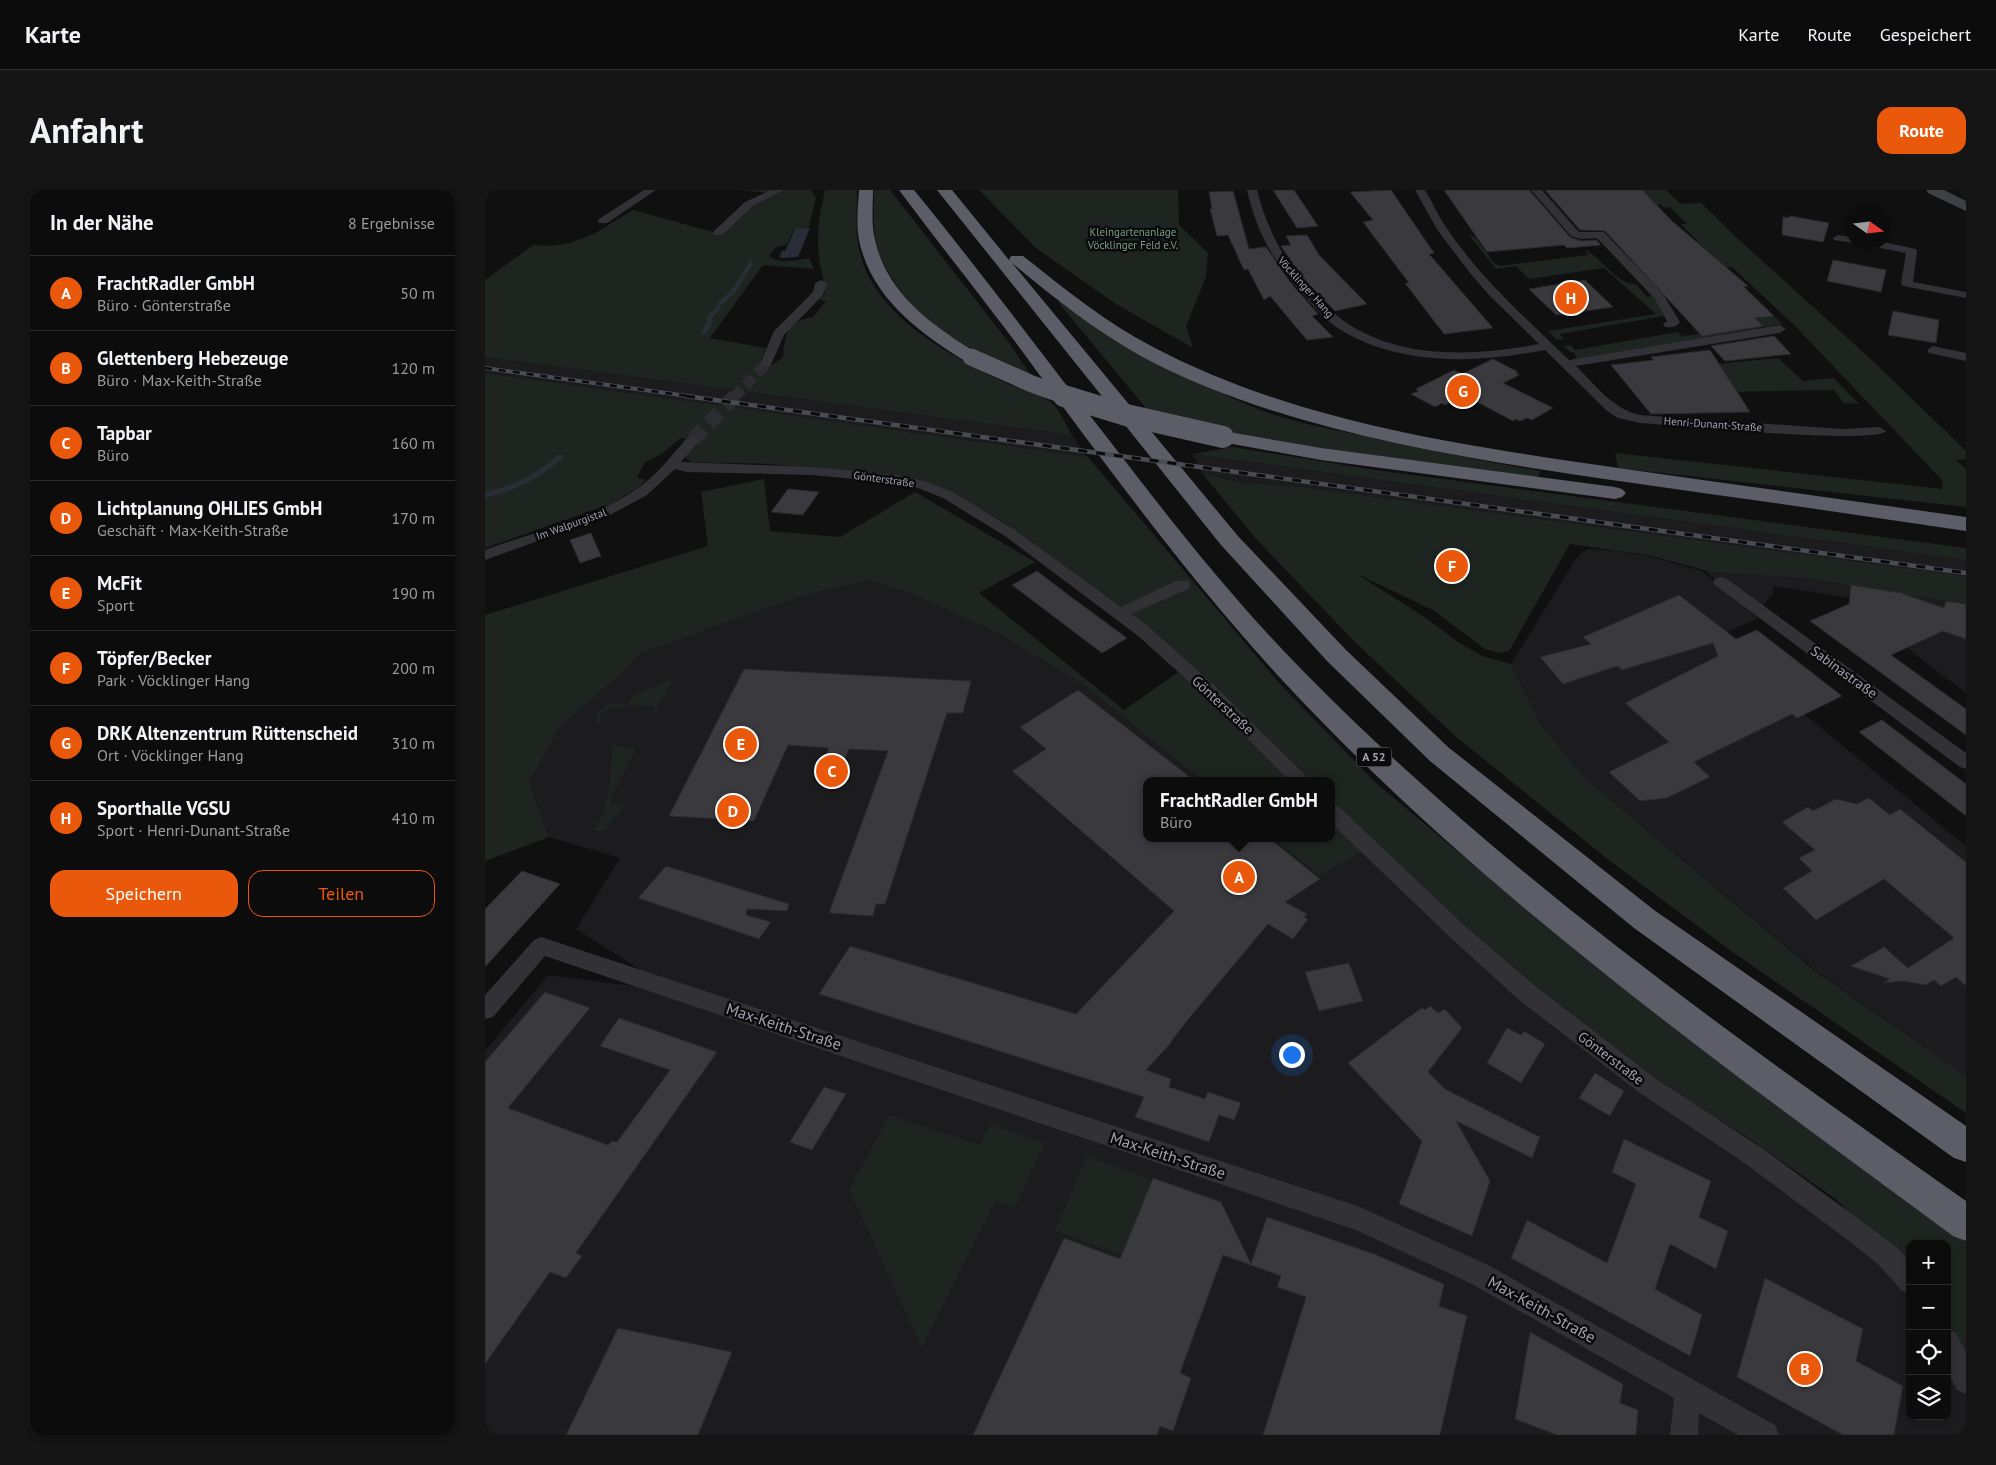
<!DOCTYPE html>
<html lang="de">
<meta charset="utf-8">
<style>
:root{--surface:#0c0c0d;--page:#151516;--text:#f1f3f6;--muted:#9a9b9d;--line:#2c2c2e;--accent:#ea580c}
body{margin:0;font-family:"PT Sans",sans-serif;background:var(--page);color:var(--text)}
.controls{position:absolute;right:15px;bottom:15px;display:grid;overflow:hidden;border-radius:10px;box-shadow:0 2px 8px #0003}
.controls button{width:45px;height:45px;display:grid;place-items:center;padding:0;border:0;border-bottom:1px solid var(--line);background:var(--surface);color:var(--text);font:25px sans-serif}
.compass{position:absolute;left:1361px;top:15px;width:45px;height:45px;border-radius:50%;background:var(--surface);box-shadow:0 2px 8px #0003;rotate:104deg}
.you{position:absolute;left:806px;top:864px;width:18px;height:18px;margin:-12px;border:4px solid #fff;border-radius:50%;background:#1a73e8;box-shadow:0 0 0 8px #1a73e833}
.badge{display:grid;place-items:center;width:32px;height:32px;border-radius:50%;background:var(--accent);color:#fff;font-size:16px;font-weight:700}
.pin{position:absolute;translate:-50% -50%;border:2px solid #fff;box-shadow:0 1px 5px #0006}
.popup{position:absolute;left:658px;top:587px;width:192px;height:65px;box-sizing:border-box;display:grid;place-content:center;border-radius:10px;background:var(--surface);filter:drop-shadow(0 1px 4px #0005);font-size:16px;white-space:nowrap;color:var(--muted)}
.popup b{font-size:19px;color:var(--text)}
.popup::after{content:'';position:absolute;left:50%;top:100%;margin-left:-10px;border:10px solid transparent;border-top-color:var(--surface)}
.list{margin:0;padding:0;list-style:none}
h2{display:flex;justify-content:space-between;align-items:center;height:65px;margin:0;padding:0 20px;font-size:21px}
h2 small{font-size:16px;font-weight:400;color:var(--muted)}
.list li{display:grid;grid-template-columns:32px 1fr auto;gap:15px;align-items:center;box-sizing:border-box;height:75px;padding:0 20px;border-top:1px solid var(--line)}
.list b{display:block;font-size:19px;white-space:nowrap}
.list p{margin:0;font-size:16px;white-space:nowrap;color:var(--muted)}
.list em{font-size:16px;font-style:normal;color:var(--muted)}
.actions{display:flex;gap:10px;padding:15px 20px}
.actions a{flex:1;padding:11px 0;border:1px solid var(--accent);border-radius:15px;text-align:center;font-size:18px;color:var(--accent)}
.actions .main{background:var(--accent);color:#fff}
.icon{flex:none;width:28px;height:28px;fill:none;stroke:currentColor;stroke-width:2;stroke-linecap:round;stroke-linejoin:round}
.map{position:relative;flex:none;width:1481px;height:1245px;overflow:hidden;border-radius:15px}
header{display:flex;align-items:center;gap:30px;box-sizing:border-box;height:70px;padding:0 25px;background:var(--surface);border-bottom:1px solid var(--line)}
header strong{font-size:24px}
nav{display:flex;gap:28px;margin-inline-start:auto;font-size:18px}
.intro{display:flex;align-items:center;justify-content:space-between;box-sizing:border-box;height:120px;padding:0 30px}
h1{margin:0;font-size:35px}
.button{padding:12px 22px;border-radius:15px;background:var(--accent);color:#fff;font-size:18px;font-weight:700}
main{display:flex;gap:30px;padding:0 30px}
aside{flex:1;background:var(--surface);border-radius:15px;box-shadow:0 2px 8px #0003}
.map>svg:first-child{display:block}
.built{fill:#1c1c1e;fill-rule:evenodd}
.green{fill:#1e2520}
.water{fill:#292d36}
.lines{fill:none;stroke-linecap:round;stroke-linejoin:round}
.stream-far1{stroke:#292d36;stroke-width:4.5}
.stream{stroke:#292d36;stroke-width:5.5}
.building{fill:#3a3a3e;stroke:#2a2a2d}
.minor-tunnel-far1{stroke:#2d2d31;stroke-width:11;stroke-dasharray:11 5.5;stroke-linecap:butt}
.minor-tunnel{stroke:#2d2d31;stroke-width:15;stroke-dasharray:15 8;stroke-linecap:butt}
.minor{fill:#313136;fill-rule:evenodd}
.secondary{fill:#3f3f46;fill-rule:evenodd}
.motorway{fill:#5d5d67;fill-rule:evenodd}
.rail-far1-casing{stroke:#4b4c53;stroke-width:4}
.rail-casing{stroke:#4b4c53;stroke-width:4.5}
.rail-far1{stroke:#0b0b0c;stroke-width:2.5;stroke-dasharray:7;stroke-linecap:butt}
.rail{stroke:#0b0b0c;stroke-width:3;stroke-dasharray:9;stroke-linecap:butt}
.motorway-bridge-far1{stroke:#5d5d67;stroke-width:17}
.motorway-bridge{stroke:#5d5d67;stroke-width:22}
.labels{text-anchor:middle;stroke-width:5;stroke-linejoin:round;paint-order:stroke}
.far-park-label{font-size:11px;fill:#789d82;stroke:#0b0b0c}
.far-street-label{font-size:11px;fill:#a1a2b2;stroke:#0b0b0c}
.shield{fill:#0b0b0c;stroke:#747580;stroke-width:1}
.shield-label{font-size:12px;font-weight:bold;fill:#a1a2b2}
.street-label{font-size:14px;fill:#a1a2b2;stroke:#0b0b0c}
.near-street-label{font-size:16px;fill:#a1a2b2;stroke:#0b0b0c}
</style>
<header>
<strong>Karte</strong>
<nav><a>Karte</a><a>Route</a><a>Gespeichert</a></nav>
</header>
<div class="intro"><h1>Anfahrt</h1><a class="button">Route</a></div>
<main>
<aside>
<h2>In der Nähe<small>8 Ergebnisse</small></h2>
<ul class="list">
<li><span class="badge">A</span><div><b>FrachtRadler GmbH</b><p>Büro · Gönterstraße</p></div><em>50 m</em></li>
<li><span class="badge">B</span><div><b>Glettenberg Hebezeuge</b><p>Büro · Max-Keith-Straße</p></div><em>120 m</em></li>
<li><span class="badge">C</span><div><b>Tapbar</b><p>Büro</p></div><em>160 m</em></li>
<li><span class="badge">D</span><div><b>Lichtplanung OHLIES GmbH</b><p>Geschäft · Max-Keith-Straße</p></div><em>170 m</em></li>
<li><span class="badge">E</span><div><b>McFit</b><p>Sport</p></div><em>190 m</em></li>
<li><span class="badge">F</span><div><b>Töpfer/Becker</b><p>Park · Vöcklinger Hang</p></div><em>200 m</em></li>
<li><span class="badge">G</span><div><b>DRK Altenzentrum Rüttenscheid</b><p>Ort · Vöcklinger Hang</p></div><em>310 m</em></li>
<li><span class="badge">H</span><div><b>Sporthalle VGSU</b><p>Sport · Henri-Dunant-Straße</p></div><em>410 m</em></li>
</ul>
<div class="actions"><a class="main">Speichern</a><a>Teilen</a></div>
</aside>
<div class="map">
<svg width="1481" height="1245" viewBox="0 0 1481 1245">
<rect width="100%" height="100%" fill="#101011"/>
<!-- built -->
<g class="built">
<polygon points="0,167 587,245 602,267 0,183"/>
<polygon points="707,264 1481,370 1481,386 808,296 756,293 717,283"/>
<polygon points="1104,359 1133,361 1163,366 1217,381 1273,428 1227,449 1481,656 1481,886 1331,781 1100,588 1054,532 1026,474 1090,370 1096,363"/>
<polygon points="1220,381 1322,388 1412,404 1481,413 1481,503 1432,466 1366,408 1288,396 1288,404 1272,422"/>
<path d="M384,390L427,404L512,443L599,495L717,591H662V648H788L834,685L881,660L951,729L1425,1070V1226H1462V1094L1481,1106V1245H0V861L63,785L180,800L181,796L91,739L135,668L64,647L44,592L75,537L139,481L154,464L316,406ZM405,925L496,954L511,1011L437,1157Z"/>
</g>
<!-- green -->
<g class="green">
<path d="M257,0H326L331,8L323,39H309L302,54L290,58L285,64V67C296,74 311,70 324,68L329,79L278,75L225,148L281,158L275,173L287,175L298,167C300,144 302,131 328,127L341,111L334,110L340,104C340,91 335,79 334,66C331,43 335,22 340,0H372C372,15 371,31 372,46C379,120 455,160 515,190C526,196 560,206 567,213C575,221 581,235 587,245L0,167V90L48,55L66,56L85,53L109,44L148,20L232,43L284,3Z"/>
<path d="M389,0H405L525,154L548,189C492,163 431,136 401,78C399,73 395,67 393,61C387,41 389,20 389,0Z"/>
<polygon points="494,0 693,0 694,35 723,63 721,87 701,136 708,158 631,114 551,58"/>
<polygon points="1157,0 1181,0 1196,14 1216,13 1252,48 1390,173 1481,261 1481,269 1471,270 1481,279 1481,317 1133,278 1130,263 1458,299 1457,290 1310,136 1247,77 1241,77 1236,73 1241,79 1220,82 1222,85 1218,86 1233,100 1227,100 1204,77 1226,75 1217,67 1201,68 1205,73 1195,74 1189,68 1168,70 1172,75 1165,76 1157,67 1159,67 1157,64 1219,58 1196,34 1202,34 1185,17 1179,18 1176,14 1172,15 1177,20 1155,22 1170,37 1165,38 1144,17 1160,15 1150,5 1136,7 1143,15 1135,15 1130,11 1110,12 1113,16 1090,18 1084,11 1086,11 1084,8 1158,2"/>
<path d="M984,45L990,47L1009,73L1015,76L1103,65L1100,60C1118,68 1131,95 1151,94L1162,107L1168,106L1179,126L1075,144L1079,149L1072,150L1063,141L1171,124L1119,78L1044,89L1031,76L1011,79Z"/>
<path d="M577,111C641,151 703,191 773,219C811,234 852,240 891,248C946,260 1000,272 1055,281L1053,288L865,263L749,244L665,223L573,112Z"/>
<polygon points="1289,126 1297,134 1093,170 1088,162 1085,162 1079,156 1086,155 1090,160 1193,142 1197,146 1214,144 1206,134"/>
<polygon points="1293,168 1318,191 1349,188 1374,214 1359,213 1349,200 1186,203 1232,174"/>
<polygon points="0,183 603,267 794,493 891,593 1113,779 1481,1052 1481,1178 1462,1145 1462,1054 1425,1054 1425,1090 1405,1065 1352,1010 1259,945 1165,889 1062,811 884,649 847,613 846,591 824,591 621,408 517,331 466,303 438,291 412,285 284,274 206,272 200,267 215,251 196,248 175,265 160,272 152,287 160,290 154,297 126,314 0,358"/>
<polygon points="747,257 890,280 1481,358 1481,370 707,264"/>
<polygon points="717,283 756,293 808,296 1481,386 1481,413 1412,404 1322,388 1227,382 1163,365 1085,354 1024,461 1015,463 1000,459 948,420 870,383 941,428 973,452 997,466 1026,474 1054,532 1100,588 1330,781 1481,886 1481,923 1249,763 1125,671 970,546 871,453 772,350"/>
<polygon points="279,289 285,341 355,347 430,302 550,372 494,403 639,520 695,481 809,591 717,591 599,495 512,443 427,404 384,390 316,406 154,464 139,481 75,537 44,592 64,647 0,671 0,425 223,356 216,302"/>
<polygon points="189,487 168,527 166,528 170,516 141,515 116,522 115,533 111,534 113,522 123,514 142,514 150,505"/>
<polygon points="128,556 151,558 131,598 125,614 138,616 119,642 108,640 119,624 125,591"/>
<polygon points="847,627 881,660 834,685 788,648 846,648"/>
<polygon points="405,925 495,954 506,934 559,954 530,1017 511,1011 437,1158 364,999"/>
<polygon points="602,966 667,990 636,1065 570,1041"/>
</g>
<!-- water -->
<polygon class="water" points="325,38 313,67 294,68 297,61 300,61 310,39"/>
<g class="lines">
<!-- stream-far1 -->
<polyline class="stream-far1" points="219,142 225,132 224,127 232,120 234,114 248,102 266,73"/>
<!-- stream -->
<path class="stream" d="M0,305C30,298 52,287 75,267"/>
</g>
<!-- building -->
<g class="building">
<polygon points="788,0 809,0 833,36 812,38"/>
<polygon points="906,0 949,63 944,64 1008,138 959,144 920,93 924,93 878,32 888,30 865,2"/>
<polygon points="959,0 1044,0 1085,47 1096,51 1111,50 1116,55 1082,58 1079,55 1002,62"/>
<polygon points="1060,0 1157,0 1187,31 1263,96 1259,97 1289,126 1270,128 1278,136 1217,146 1120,41 1095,40"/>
<polygon points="748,1 764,59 781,57 805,92 833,124 827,126 848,147 822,150 785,106 779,110 763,79 759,80 743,45 732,46 725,19 727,19 724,2"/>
<polygon points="1305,26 1344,33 1338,52 1297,45 1298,27 1304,28"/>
<polygon points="822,45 834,65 882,114 850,121 817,87 796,56 806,55 801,46"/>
<polygon points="1348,70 1401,80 1396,102 1342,91"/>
<polygon points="1100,90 1128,117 1071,125 1044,99"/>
<polygon points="1408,121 1454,130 1451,153 1403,145"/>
<polygon points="1289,146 1306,164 1240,171 1226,156"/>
<polygon points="1225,160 1265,222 1166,224 1126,175 1169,170 1166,167"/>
<polygon points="1008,169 1033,182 1031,183 1034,185 1018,193 1068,218 1047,230 1042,228 1035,231 1031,229 1028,231 979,205 960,215 957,213 950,217 926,204 934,201 931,199 969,180 977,184"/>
<polygon points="303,299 334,302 318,325 286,322"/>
<polygon points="106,343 116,366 95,373 85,350"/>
<polygon points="552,381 586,407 642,448 617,463 527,395"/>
<polygon points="1366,395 1416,403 1459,418 1461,411 1481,414 1481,449 1458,441 1406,465 1481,519 1481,545 1325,431 1364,414"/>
<polygon points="1194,405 1251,449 1272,440 1357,506 1312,528 1307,524 1209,572 1225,587 1182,608 1155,611 1124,582 1184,552 1140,513 1233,466 1228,453 1137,480 1132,476 1078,494 1055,467 1106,454 1098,447"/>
<polygon points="259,479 486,491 478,523 462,523 400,714 391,714 388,726 344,723 403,561 364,559 352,589 331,588 344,558 303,555 269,631 184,626"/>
<polygon points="593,500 710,591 662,591 662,648 784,648 835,689 800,712 822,724 819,727 823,729 808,749 783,734 701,832 685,853 686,853 661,880 686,889 684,897 720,909 723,902 756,913 749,930 734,925 724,952 650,927 659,907 334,804 365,756 591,824 689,721 527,581 561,559 535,537"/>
<polygon points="1397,530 1481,594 1481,626 1374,542"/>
<polygon points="1384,608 1405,625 1415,619 1481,672 1481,796 1471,787 1456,796 1449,790 1440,795 1419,791 1398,793 1405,789 1366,776 1399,757 1423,778 1469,748 1399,689 1331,730 1298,698 1327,681 1314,668 1330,660 1297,632 1323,617 1328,621 1351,609 1372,614"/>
<polygon points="181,676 304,714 302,721 262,719 261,725 286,732 274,749 153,708"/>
<polygon points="37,681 75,694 0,777 0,719"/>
<polygon points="864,773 878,811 834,821 820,782"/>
<polygon points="60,802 105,818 23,918 123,955 127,951 132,952 185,880 115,856 134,828 232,862 91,1063 97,1066 81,1088 65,1082 0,1174 0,872"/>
<polygon points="945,816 953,823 960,819 977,838 943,882 960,899 1055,947 1047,968 971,931 1005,991 987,1046 914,1014 937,951 863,873 921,829 937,818 940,820"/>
<polygon points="1022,838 1036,845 1039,841 1060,854 1036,893 1002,873"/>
<polygon points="1110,883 1139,901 1125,926 1094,908"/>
<polygon points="339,897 361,904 327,960 305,952"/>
<polygon points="1139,949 1226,991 1214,1027 1243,1041 1231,1079 1185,1054 1170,1099 1217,1125 1205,1166 1026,1068 1042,1030 1122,1073 1151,994 1127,982"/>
<polygon points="668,988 736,1012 766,1074 782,1027 889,1064 959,1094 954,1116 982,1126 955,1245 778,1245 821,1107 792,1097 796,1086 738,1065 695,1183 706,1188 688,1241 675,1236 672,1245 488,1245 579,1048 635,1069"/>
<polygon points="1280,1088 1378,1139 1371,1171 1418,1196 1409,1245 1358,1245 1252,1187"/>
<polygon points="133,1138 247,1162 213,1245 81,1245"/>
<polygon points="1045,1142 1138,1194 1135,1213 1153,1220 1151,1245 1072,1245 1030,1229"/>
</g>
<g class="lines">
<!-- minor-tunnel-far1 -->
<polyline class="minor-tunnel-far1" points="249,207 281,174"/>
<!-- minor-tunnel -->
<polyline class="minor-tunnel" points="208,250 250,206"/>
<!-- minor -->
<g class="minor">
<polygon points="159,0 171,0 122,33 114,33 113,31 114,29"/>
<polygon points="286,0 299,0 268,16 237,45 229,45 228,43 229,41 260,12"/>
<path d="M762,0H772C782,39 798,70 825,99C837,111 848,124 862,133C917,170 991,166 1054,154L1004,105L985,83L953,41L930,0H940C948,13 954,28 963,40C997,90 1042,129 1084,170L1295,135L1301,139L1295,143L1091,176C1110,195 1128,219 1155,225L1357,239L1394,237L1401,241C1390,255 1185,235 1155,233L1133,228L1122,221L1060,160C992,173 916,177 854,139C840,130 827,115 816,102C788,72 771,40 762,0Z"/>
<path d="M1046,0H1057L1094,42H1119L1178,104L1195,132C1192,137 1185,138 1180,137L1178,134L1182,131L1169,108L1112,48L1096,49L1086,46Z"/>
<polygon points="1353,45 1368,47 1368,52 1371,52 1368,53 1349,50 1348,48"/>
<polygon points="1375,52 1398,52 1431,59 1432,61 1428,92 1481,102 1481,108 1418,96 1416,94 1421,63 1380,55"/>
<polygon points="336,90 342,93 338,105 299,145 285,177 277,177 275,174 289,141 328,102 330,93"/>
<polygon points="1448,156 1481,163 1481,171 1444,163 1442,160"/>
<path d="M208,246L215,250L196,272L327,277L412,285L443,292L468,302L530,340L636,417L691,391H703L705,395L703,399L646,424L664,437L732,498L826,591H805L720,506L652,445L520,346L458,308L433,298L412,293L327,285L202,282L190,279L162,305L125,325L0,370V360C51,341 107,330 153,298C173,284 187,265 203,247Z"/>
<polygon points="1236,387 1242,389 1481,563 1481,579 1475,577 1230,395 1228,392 1230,389"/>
<polygon points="846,614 853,616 982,738 1050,796 1171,889 1277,958 1413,1058 1425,1072 1425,1104 1416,1100 1395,1076 1368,1054 1261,974 1155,903 1034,810 968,750 846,633"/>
<polygon points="56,747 875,1017 1001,1074 1290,1235 1294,1245 1253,1245 1214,1223 1213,1245 1185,1245 1189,1208 983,1092 871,1040 60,766 8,827 0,829 0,805 49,750"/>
<polygon points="1462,1139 1471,1143 1481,1163 1481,1204 1472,1200 1462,1181"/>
</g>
<!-- secondary -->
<polygon class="secondary" points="1441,0 1459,0 1481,11 1481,21 1443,3"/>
<!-- motorway -->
<g class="motorway">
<path d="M374,0H388C388,16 386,34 390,50C402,104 448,136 492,163L495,167L492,171L486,172L480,171C433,142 386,107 374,50C371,34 373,16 374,0Z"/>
<path d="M414,0H429C496,82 559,167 624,250C685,330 748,410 819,482C1018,684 1250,848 1481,1011V1051L1468,1046C1235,874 996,704 798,491C703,388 620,274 537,161C497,107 454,54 414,0Z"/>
<path d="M452,0H467L524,70L526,66H538C580,99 620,132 668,157C812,233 981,256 1140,279C1254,295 1367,311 1481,327V341C1368,324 1254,308 1141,292C983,269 796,242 654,165C608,139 568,107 527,73L752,345L861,460L963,557L1169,720L1481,936V972L1469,968L1149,738L945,571L843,472L736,355Z"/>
<polygon points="738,241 836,258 1130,297 1137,299 1141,303 1137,307 1130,309 836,270 731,251 728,247 731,243"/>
</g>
<!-- rail-far1 casing -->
<g class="rail-far1-casing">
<polyline id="rail-far1" points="0,178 210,207"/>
</g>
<!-- rail casing -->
<g class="rail-casing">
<polyline id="rail" points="201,206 1481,383"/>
</g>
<!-- rail-far1 -->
<use href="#rail-far1" class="rail-far1"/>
<!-- rail -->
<use href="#rail" class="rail"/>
<!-- motorway-bridge-far1 -->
<polyline class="motorway-bridge-far1" points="486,167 547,194 583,207"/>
<!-- motorway-bridge -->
<polyline class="motorway-bridge" points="579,206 641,225 738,247"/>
</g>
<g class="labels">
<!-- far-park labels -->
<g class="far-park-label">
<text x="648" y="46">Kleingartenanlage<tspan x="648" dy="13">Vöcklinger Feld e.V.</tspan></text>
</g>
<!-- far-street labels -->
<g class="far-street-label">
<text transform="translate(821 97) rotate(48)" y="4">Vöcklinger Hang</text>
<text transform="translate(1228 234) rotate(4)" y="4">Henri-Dunant-Straße</text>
<text transform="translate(399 289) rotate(8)" y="4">Gönterstraße</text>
<text transform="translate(86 334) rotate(-20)" y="4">Im Walpurgistal</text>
</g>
<!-- shield labels -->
<rect class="shield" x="871.5" y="557.5" width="35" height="19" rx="4"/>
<g class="shield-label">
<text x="889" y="571">A 52</text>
</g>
<!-- street labels -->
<g class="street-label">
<text transform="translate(1359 482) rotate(36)" y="5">Sabinastraße</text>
<text transform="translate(738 515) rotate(43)" y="5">Gönterstraße</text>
<text transform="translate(1126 868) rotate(37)" y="5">Gönterstraße</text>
</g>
<!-- near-street labels -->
<g class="near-street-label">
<text transform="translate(299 836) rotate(18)" y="6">Max-Keith-Straße</text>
<text transform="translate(683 965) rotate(18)" y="6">Max-Keith-Straße</text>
<text transform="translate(1057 1119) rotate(29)" y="6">Max-Keith-Straße</text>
</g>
</g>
</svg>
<div class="controls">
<button>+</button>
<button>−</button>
<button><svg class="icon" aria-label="locate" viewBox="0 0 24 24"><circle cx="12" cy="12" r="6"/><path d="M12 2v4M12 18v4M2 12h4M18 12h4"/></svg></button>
<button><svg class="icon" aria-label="layers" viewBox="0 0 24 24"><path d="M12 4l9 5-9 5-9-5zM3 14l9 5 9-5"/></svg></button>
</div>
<svg class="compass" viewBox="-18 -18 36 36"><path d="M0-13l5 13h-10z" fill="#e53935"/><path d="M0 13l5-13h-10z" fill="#9a9b9d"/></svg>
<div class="you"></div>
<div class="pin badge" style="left:754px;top:687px">A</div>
<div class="popup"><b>FrachtRadler GmbH</b>Büro</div>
<div class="pin badge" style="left:1320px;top:1179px">B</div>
<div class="pin badge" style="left:347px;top:581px">C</div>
<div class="pin badge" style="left:248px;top:621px">D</div>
<div class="pin badge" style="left:256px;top:554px">E</div>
<div class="pin badge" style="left:967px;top:376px">F</div>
<div class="pin badge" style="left:978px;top:201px">G</div>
<div class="pin badge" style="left:1086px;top:108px">H</div>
</div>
</main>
